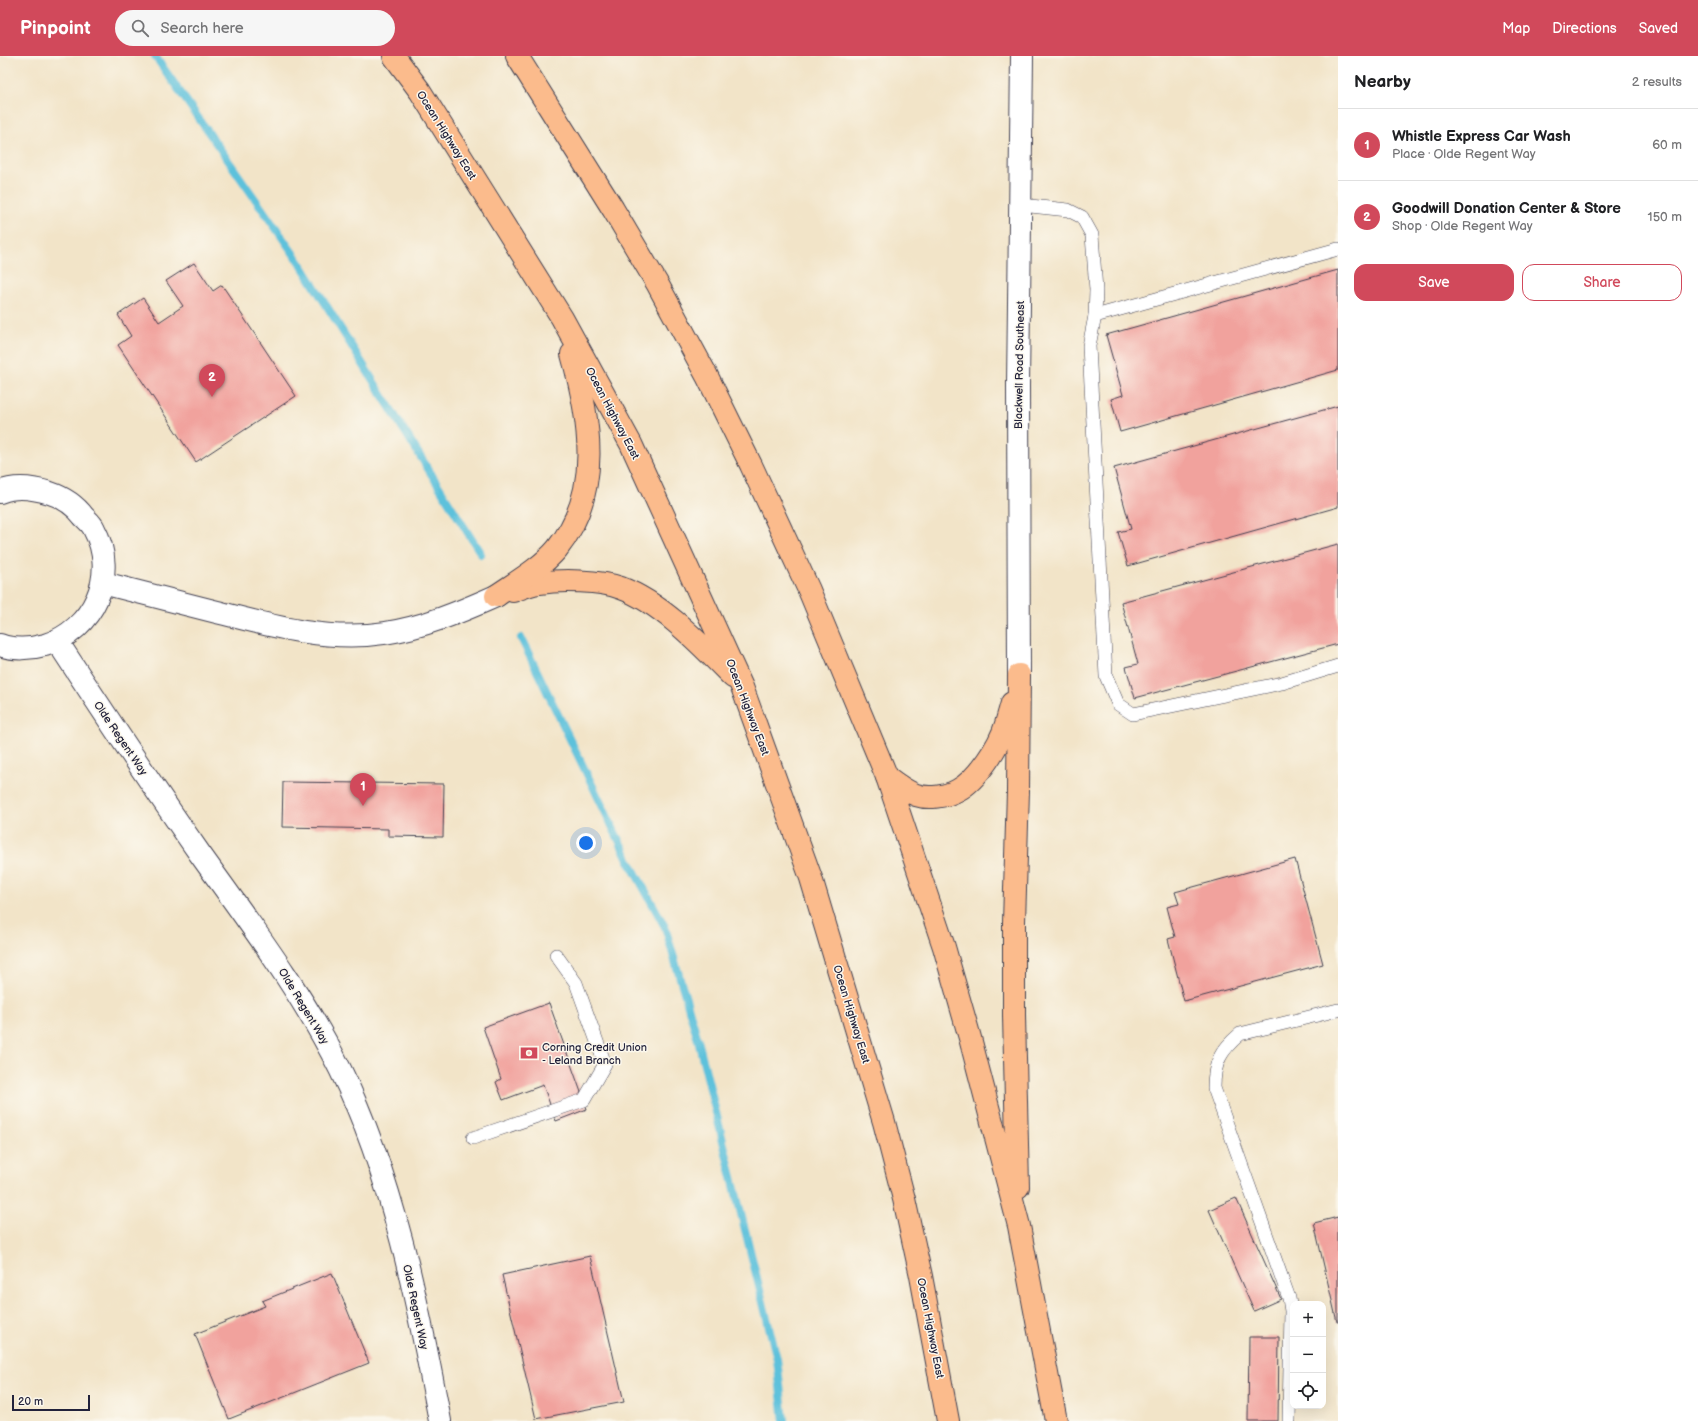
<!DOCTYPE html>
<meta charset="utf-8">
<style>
:root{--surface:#fff;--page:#f6f6f6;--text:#202124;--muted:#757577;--line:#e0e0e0;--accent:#d1495b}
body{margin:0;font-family:"Balsamiq Sans",sans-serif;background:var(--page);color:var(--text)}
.controls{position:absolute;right:12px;bottom:12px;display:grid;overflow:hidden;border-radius:8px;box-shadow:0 4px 16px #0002}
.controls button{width:36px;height:36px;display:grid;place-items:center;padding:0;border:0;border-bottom:1px solid var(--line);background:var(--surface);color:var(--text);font:20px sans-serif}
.scale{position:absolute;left:12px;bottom:10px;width:78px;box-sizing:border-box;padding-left:4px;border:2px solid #22223b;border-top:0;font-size:11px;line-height:14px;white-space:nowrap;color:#22223b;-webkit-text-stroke:3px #fbf7ec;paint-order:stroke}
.you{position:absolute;left:586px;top:787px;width:14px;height:14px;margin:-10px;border:3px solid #fff;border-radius:50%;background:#1a73e8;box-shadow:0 0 0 6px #1a73e833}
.badge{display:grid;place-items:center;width:26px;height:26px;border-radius:50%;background:var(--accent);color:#fff;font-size:13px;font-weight:700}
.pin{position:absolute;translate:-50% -33px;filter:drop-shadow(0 1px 2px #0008)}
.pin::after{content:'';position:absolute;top:21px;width:14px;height:12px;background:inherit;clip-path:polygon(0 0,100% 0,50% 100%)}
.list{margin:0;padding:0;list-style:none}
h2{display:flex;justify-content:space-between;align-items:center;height:52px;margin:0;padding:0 16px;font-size:17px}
h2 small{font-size:13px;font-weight:400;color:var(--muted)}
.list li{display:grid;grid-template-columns:26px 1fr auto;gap:12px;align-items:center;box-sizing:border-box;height:72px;padding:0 16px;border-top:1px solid var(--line)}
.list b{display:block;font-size:15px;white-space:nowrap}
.list p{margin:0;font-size:13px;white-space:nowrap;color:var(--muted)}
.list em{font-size:13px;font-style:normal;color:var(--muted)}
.actions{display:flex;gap:8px;padding:12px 16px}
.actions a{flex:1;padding:9px 0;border:1px solid var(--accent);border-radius:12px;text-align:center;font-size:14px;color:var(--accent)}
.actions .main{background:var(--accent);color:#fff}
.icon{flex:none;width:22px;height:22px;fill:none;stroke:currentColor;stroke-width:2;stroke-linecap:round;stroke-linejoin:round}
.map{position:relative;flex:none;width:1338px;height:1365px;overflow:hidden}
header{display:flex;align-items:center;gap:24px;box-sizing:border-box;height:56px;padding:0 20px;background:var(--accent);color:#fff}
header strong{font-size:19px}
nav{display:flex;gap:22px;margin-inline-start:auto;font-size:14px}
.search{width:280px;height:36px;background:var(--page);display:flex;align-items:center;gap:10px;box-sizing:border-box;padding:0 14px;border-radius:22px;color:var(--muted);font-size:15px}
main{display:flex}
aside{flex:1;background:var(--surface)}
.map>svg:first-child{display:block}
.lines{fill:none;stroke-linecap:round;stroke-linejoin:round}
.stream{stroke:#5dc1db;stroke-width:8}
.building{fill:#f1a29d}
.service-casing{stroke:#413f50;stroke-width:14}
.minor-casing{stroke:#413f50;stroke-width:24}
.trunk-casing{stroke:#413f50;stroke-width:24}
.service{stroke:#fff;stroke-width:13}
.minor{stroke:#fff;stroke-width:22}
.trunk{stroke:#fbbb8c;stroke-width:22}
.labels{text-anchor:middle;stroke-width:3;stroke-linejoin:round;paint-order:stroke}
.street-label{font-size:11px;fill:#22223b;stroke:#fbf7ec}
.poi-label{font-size:11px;fill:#22223b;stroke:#fbf7ec;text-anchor:start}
</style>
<header>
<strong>Pinpoint</strong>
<div class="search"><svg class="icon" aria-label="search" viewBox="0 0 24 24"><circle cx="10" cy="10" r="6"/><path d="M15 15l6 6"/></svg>Search here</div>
<nav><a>Map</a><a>Directions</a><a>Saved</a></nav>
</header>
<main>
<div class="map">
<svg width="1338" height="1365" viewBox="0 0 1338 1365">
<rect width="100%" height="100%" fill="#fbf7ec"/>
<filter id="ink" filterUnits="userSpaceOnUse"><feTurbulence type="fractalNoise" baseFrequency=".025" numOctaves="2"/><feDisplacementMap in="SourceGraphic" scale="8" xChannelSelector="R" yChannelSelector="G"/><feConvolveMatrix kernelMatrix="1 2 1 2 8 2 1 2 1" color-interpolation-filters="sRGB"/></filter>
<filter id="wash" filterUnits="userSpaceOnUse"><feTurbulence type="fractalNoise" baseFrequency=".012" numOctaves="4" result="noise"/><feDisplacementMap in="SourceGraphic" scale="16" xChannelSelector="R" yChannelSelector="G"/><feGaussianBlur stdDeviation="0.9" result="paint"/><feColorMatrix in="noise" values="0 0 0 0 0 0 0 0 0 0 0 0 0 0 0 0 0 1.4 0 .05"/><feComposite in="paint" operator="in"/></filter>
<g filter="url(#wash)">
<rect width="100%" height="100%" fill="#f2e4c8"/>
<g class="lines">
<!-- stream -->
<g class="stream">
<polyline points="155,0 300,207 481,498"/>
<polyline points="521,582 629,805 665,871 698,984 777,1303 784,1365"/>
</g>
</g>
<g id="blocks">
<!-- building -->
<g class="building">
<polygon points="194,207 213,235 222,229 296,340 196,406 118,289 131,280 118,259 143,242 159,266 183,250 166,225"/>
<polygon points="1338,214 1338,314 1120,376 1111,343 1123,339 1106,279"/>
<polygon points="1338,350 1338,451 1128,510 1118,476 1131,473 1114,412"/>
<polygon points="1338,488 1338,588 1135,642 1126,611 1138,608 1121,546"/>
<polygon points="283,726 444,728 443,781 388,780 388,773 282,771"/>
<polygon points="1295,803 1323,908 1184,945 1168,883 1175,881 1167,851 1179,848 1175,836"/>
<polygon points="549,947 587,1053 556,1065 543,1029 503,1044 496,1026 501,1023 483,971"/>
<polygon points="1236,1142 1281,1243 1254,1255 1209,1154"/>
<polygon points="1338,1161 1338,1266 1337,1266 1314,1167"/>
<polygon points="590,1200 624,1346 536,1363 502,1219"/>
<polygon points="332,1217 369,1307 229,1363 195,1278 265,1250 262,1245"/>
<polygon points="1249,1281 1279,1281 1278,1365 1248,1365"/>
</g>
</g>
</g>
<g filter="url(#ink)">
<use href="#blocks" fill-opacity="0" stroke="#413f50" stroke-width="1"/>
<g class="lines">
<!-- service casing -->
<g class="service-casing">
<g id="service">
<polyline points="1021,149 1068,154 1082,161 1092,179 1096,234 1095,260 1089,290 1106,620 1118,648 1133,658 1282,627 1338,610"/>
<polyline points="1095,260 1338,193"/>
<polyline points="473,1082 584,1044 605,1008 576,927 556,899"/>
<path d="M1289,1365L1291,1255L1289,1242L1214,1032C1214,1007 1220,995 1240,978L1338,954"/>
</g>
</g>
<!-- minor casing -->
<g class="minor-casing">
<g id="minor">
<path d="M0,436C16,429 34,432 50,437C65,442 75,449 84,461C87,464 92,468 94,473C119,519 93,574 45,589C31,593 13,594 0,589"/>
<path d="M103,527C141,537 179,546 217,556C271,570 328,586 385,577C424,571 460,556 496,540"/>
<path d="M57,585C104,657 151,728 200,798C250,868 302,936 340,1013C393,1120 418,1248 440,1365"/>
<polyline points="1019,619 1018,330 1022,0"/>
</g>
</g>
<!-- trunk casing -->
<g class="trunk-casing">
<g id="trunk">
<polyline points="394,0 420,35 562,262 631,388 742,631 811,822 884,1066 904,1143 921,1220 948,1365"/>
<polyline points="517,0 613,153 658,229 707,320 751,409 809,534 887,721 944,891 970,982 1019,1170 1056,1365"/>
<path d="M513,535C521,532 530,528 539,527C560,524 601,524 621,532C662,547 702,590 733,621"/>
<path d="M496,540C515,527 542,511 557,493C603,436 590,363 572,298"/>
<path d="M887,721C896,728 905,735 916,739C928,743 946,741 958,734C977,724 1000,689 1006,668C1008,661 1010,654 1012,647"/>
<polyline points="1018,1131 1014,959 1014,866 1018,735 1019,619"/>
</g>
</g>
<!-- service -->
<use href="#service" class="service"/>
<!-- minor -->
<use href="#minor" class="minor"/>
<!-- trunk -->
<use href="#trunk" class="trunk"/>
</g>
</g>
<!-- icons -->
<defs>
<g id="bank-bare" transform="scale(1.38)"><path d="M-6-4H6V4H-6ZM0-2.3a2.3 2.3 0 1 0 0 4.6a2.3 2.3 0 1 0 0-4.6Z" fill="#d1495b" stroke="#fbf7ec" stroke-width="2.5" paint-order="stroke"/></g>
</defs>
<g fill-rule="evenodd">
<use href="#bank-bare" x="529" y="997"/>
</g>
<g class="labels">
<!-- street labels -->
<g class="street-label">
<text transform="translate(447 79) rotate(58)" y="4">Ocean Highway East</text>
<text transform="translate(1019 309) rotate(-89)" y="4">Blackwell Road Southeast</text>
<text transform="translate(613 357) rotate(62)" y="4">Ocean Highway East</text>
<text transform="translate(748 651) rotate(69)" y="4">Ocean Highway East</text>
<text transform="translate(121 682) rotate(56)" y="4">Olde Regent Way</text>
<text transform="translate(304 950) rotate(59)" y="4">Olde Regent Way</text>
<text transform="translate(852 958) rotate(73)" y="4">Ocean Highway East</text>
<text transform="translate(416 1251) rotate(78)" y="4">Olde Regent Way</text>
<text transform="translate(931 1272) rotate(79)" y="4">Ocean Highway East</text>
</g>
<!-- poi labels -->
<g class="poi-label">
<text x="542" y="995">Corning Credit Union<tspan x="542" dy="13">- Leland Branch</tspan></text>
</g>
</g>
</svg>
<div class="controls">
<button>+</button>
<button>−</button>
<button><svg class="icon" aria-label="locate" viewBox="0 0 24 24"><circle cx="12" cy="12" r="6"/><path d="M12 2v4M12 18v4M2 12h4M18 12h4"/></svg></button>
</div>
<div class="scale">20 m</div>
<div class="you"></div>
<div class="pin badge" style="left:363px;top:750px">1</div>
<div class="pin badge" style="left:212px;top:341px">2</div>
</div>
<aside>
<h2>Nearby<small>2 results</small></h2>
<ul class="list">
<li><span class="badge">1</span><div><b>Whistle Express Car Wash</b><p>Place · Olde Regent Way</p></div><em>60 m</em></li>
<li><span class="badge">2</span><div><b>Goodwill Donation Center &amp; Store</b><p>Shop · Olde Regent Way</p></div><em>150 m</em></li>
</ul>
<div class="actions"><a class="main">Save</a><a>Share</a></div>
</aside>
</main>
